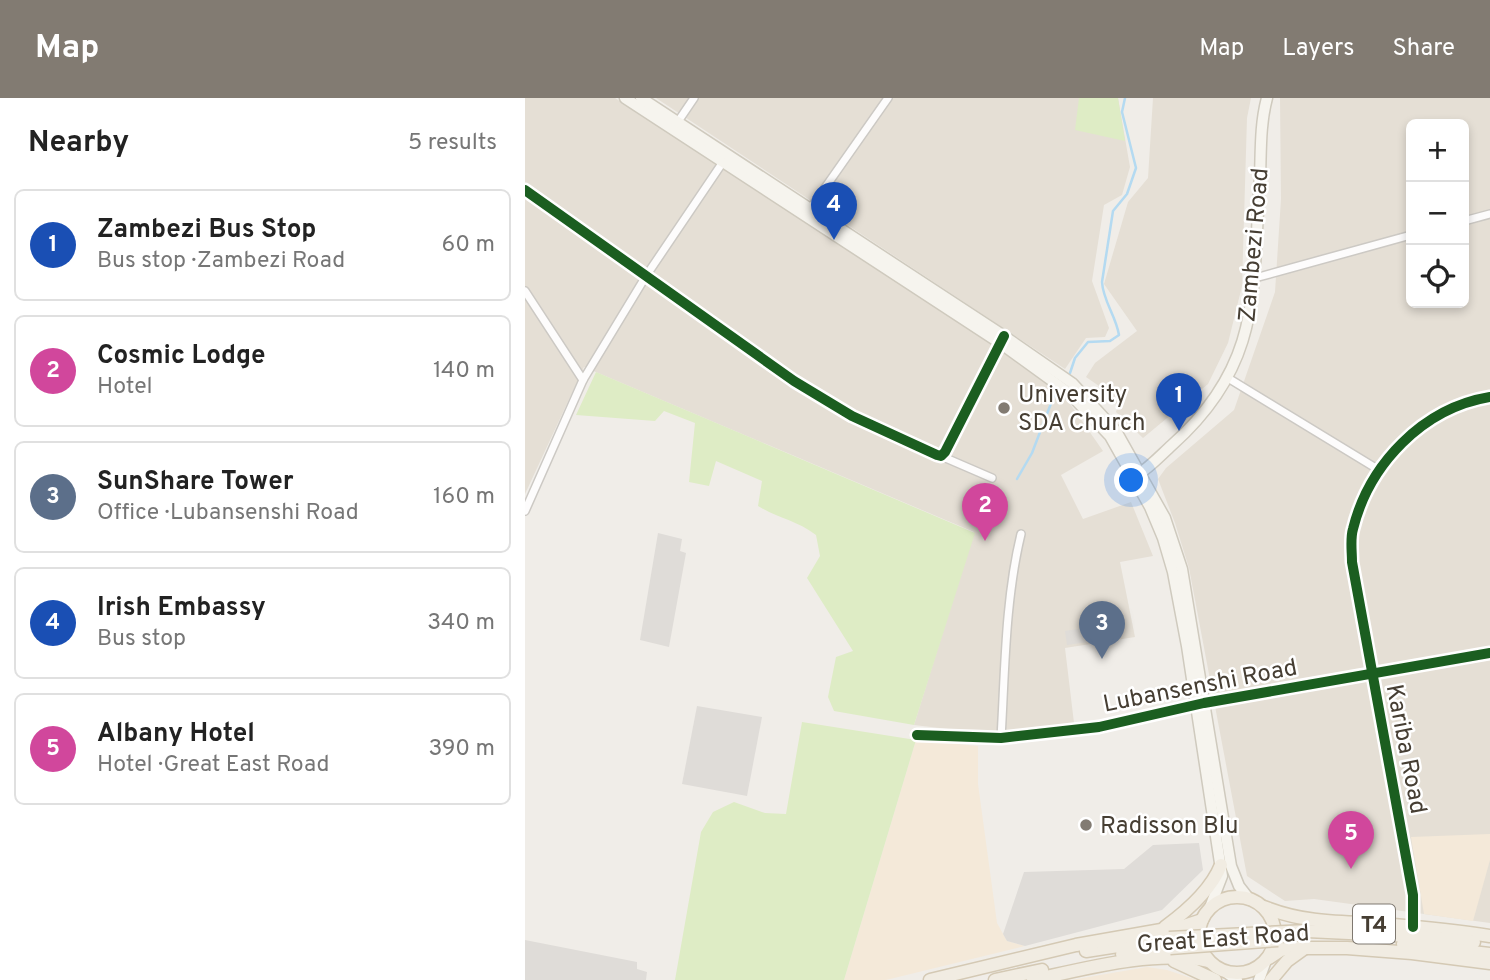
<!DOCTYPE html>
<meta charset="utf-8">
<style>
:root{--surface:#fff;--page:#f6f6f6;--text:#222;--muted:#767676;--line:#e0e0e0;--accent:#827b72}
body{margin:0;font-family:Overpass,sans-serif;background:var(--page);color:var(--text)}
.controls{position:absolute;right:21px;top:21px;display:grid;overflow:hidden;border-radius:10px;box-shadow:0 4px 10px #0003}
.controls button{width:63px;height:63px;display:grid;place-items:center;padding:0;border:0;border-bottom:2px solid var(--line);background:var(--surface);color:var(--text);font:35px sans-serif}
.you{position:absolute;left:607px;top:383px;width:24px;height:24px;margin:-18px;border:5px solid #fff;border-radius:50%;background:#1a73e8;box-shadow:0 0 0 10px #1a73e833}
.badge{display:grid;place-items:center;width:46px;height:46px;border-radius:50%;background:var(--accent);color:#fff;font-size:23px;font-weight:700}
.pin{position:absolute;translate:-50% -58px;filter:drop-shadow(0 2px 4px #0008)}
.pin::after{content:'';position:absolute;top:37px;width:24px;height:21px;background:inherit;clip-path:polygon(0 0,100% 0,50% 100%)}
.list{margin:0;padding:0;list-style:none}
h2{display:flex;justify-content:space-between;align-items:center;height:91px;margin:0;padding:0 28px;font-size:30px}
h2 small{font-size:23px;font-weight:400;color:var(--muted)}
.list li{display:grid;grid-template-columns:46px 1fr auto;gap:21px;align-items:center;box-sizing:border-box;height:112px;margin:0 14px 14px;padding:0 14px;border:2px solid var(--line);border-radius:10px}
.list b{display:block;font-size:26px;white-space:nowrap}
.list p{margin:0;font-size:23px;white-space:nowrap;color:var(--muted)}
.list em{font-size:23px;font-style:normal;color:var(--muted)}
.icon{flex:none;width:38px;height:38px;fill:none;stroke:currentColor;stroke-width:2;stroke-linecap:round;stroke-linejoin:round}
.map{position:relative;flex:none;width:965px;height:882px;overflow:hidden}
header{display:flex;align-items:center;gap:42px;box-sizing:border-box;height:98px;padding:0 35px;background:var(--accent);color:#fff}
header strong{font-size:33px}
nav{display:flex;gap:38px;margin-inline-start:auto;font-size:24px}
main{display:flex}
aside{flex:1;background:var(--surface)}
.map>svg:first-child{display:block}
.residential{fill:#e5dfd5;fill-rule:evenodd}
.commercial{fill:#f4e9d9}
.green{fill:#deecc5}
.parking{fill:#dfdcd8}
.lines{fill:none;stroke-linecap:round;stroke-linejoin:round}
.stream{stroke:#b4daf1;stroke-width:2.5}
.minor-casing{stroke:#ccc9c4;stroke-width:10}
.secondary-casing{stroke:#cfcabe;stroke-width:13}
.primary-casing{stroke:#d4c9b4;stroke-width:15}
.minor{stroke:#fdfcfc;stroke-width:7}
.secondary{stroke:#f6f4ee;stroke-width:10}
.primary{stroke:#f1ece2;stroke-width:12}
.primary-bridge-casing{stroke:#d4c9b4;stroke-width:15;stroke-linecap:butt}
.primary-bridge{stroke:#f1ece2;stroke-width:12}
.cycleway-casing{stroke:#fff;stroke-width:15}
.cycleway{stroke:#1b5e20;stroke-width:10}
.poi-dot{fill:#827b72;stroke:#fff;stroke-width:2.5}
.labels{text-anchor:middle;stroke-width:5;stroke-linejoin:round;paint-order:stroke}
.shield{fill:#fff;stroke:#7e7870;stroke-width:2}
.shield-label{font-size:23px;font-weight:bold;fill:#463e33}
.street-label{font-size:24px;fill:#463e33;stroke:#fff}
.poi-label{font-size:24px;fill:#463e33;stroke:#fff;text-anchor:start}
</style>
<header>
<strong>Map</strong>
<nav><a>Map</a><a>Layers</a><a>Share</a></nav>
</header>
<main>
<aside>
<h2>Nearby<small>5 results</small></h2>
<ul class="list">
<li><span class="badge" style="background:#1a4fb4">1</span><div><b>Zambezi Bus Stop</b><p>Bus stop · Zambezi Road</p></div><em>60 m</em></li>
<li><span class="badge" style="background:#d1479c">2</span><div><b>Cosmic Lodge</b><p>Hotel</p></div><em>140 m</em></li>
<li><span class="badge" style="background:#5c6f8a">3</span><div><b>SunShare Tower</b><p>Office · Lubansenshi Road</p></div><em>160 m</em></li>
<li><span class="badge" style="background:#1a4fb4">4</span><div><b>Irish Embassy</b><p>Bus stop</p></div><em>340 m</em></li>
<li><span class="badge" style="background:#d1479c">5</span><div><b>Albany Hotel</b><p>Hotel · Great East Road</p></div><em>390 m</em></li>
</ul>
</aside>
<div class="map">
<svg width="965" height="882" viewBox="0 0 965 882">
<rect width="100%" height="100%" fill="#f0ede8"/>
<!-- residential -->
<g class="residential">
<polygon points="0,0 90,0 482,254 541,300 578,353 536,377 558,421 606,404 628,458 595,464 610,539 540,550 549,625 465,636 389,627 449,434 59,269 0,396"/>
<polygon points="131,0 593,0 605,69 597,97 579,107 567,183 584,230 580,239 561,240 540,271"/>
<polygon points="628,0 726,0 722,20 717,188 703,245 683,286 618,340 591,314 593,308 577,290 561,279 570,265 612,233 579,186 603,104 623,80"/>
<path d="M755,0H965V825L789,801L760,803L722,778L664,470L650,425L633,381L641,370L709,312L750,194L756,101ZM886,26H939V205H886Z"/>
</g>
<!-- commercial -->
<g class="commercial">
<polygon points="391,642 453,648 453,686 472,825 482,843 500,848 361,882 319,882"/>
<polygon points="965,736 965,762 948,823 899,816 886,739"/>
<polygon points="622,869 642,872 672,882 546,882"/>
</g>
<!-- green -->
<g class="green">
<polygon points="554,0 593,0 600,43 550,32"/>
<path d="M71,274L450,435L389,627L309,613L303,599L311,559L328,553L282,480L295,458L291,437C271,422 254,421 233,408L237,383L191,363L184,388L164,384L170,325L139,313L130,323L51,317Z"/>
<polygon points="277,624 391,642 319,882 150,882 176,734 188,714 209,704 240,715 261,716"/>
</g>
<!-- parking -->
<g class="parking">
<polygon points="133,435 157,441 155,453 161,455 144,549 115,542"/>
<polygon points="594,525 596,539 542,547 540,533"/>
<polygon points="172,608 237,619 222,698 157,686"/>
<polygon points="674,745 678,772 637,812 500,848 482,843 478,836 499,774 599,771 628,747"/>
<polygon points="0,842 112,864 112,871 122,874 121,882 0,882"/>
</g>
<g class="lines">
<!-- stream -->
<g class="stream">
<path d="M545,275L550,260L563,244L585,243L594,237C591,218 578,203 577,184L588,113L602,96L611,70L597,14L600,0"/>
<polyline points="492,381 507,355 530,295"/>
</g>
<!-- minor casing -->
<g class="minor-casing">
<g id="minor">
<polyline points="152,25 169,0"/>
<polyline points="0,92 269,283 327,318 412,357 416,358 420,354 477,242"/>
<polyline points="283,114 363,0"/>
<polyline points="939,123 965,116"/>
<polyline points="730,180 886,137"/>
<polyline points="0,193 58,282"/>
<polyline points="703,280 854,372"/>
<polyline points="416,358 467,380"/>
<polyline points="0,413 58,282 121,178 200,61"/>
<polyline points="392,637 476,640 574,629 679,605 965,555"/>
<path d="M476,640C480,573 480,502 496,436"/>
<path d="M888,829V797L827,464C827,453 825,441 828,431C844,366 898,310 965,299"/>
</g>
</g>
<!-- secondary casing -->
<g class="secondary-casing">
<g id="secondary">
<polyline points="100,0 475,245 544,295 585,338 625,409 638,440 648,474 662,548 697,778 684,812"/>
<polyline points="116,0 479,238 547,285 591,333 640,420 657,471 706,768 714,788 725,802"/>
<path d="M611,378C624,370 635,358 647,347C739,265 727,190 735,79C736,53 735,26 742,0"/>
<polyline points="699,873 712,882"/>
<polyline points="734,882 740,865"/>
</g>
</g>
<!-- primary casing -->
<g class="primary-casing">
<g id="primary">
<circle cx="712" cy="837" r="38"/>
<path d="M739,809C779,825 815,824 857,826C893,829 929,832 965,838"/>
<path d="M640,829C662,813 686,792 696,767"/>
<polyline points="782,833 887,838 949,844"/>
<polyline points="878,846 965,856"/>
<polyline points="561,853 644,840"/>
<polyline points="597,856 645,850"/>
<polyline points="744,860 756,852 766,850 822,850 887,855 965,865"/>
<polyline points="649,863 690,882"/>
<polyline points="405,882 551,847 659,828 677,822"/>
<polyline points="470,882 517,872"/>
<path d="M508,882C563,870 628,852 684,863"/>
<polyline points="746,882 762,863 780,850"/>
</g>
</g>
<!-- minor -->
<use href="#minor" class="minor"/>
<!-- secondary -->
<use href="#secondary" class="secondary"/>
<!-- primary -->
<use href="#primary" class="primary"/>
<!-- primary-bridge casing -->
<g class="primary-bridge-casing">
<g id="primary-bridge">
<polyline points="644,840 782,833"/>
<polyline points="645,850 753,842"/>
</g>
</g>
<!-- primary-bridge -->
<use href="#primary-bridge" class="primary-bridge"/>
<!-- cycleway casing -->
<g class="cycleway-casing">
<g id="cycleway">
<polyline points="0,92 269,283 327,318 412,357 416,358 420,354 479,238"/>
<polyline points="392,637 476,640 574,629 679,605 965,555"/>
<path d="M888,829V797L827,464C827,453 825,441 828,431C844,366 898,310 965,299"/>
</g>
</g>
<!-- cycleway -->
<use href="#cycleway" class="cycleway"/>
</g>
<!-- markers -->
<g class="poi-dot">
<circle cx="479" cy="310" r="7"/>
<circle cx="561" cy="727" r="7"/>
</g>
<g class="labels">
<!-- shield labels -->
<rect class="shield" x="828" y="806.5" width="42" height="39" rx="5"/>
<g class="shield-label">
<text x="849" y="834">T4</text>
</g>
<!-- street labels -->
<g class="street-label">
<text transform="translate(728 147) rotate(-85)" y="8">Zambezi Road</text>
<text transform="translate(675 587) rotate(-11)" y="8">Lubansenshi Road</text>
<text transform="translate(882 651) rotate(79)" y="8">Kariba Road</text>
<text transform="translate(698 840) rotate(-4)" y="8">Great East Road</text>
</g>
<!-- poi labels -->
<g class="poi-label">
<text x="493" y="304">University<tspan x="493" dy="28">SDA Church</tspan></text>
<text x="575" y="735">Radisson Blu</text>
</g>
</g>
</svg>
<div class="controls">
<button>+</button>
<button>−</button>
<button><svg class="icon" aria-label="locate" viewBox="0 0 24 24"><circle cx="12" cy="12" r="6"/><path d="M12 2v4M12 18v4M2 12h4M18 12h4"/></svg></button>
</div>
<div class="you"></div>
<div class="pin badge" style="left:654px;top:333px;background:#1a4fb4">1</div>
<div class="pin badge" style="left:460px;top:443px;background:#d1479c">2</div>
<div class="pin badge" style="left:577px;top:561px;background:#5c6f8a">3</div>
<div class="pin badge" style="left:309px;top:142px;background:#1a4fb4">4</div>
<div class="pin badge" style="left:826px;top:771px;background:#d1479c">5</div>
</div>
</main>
